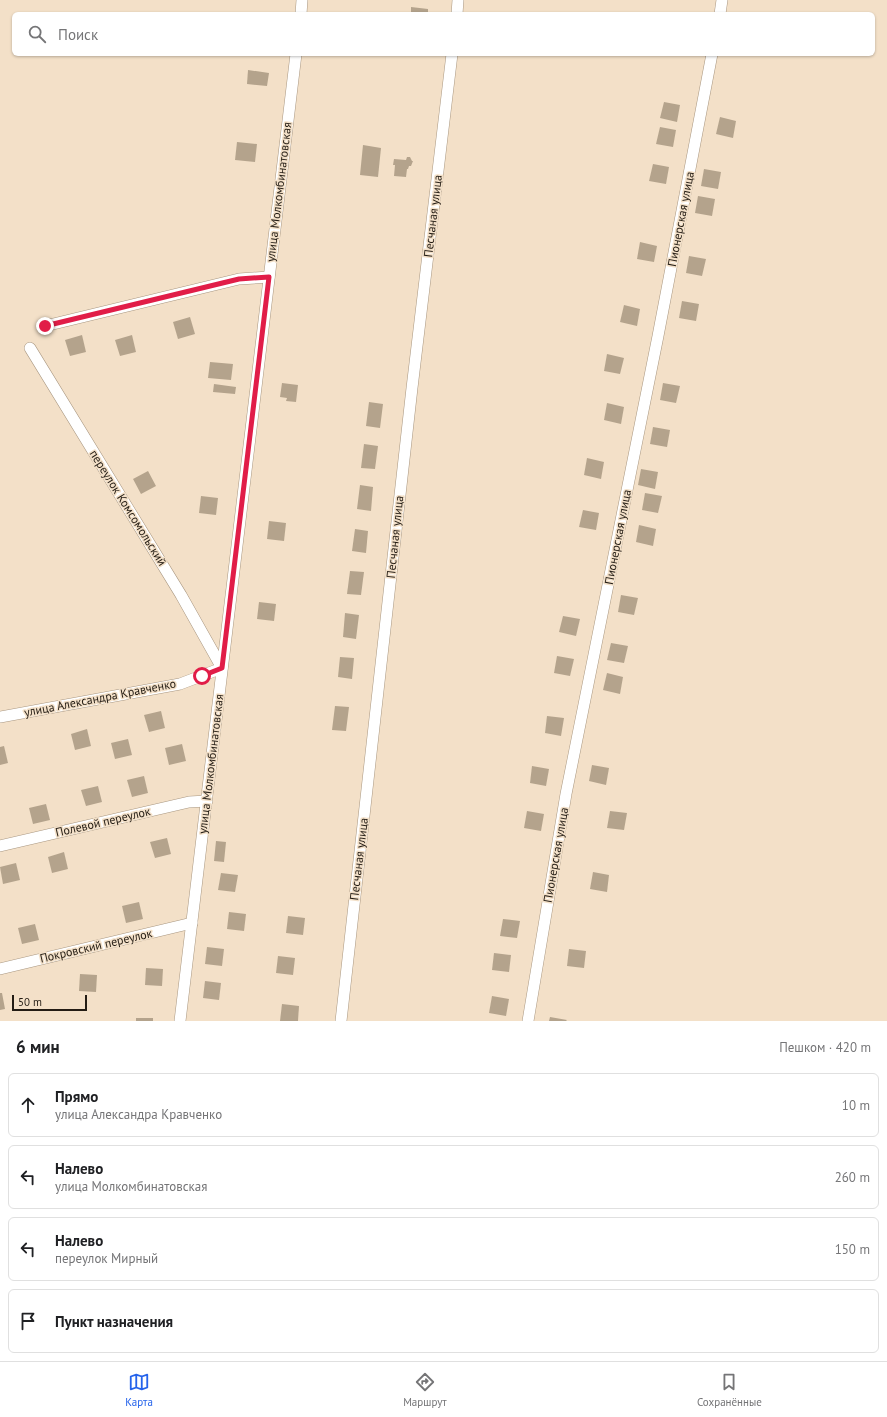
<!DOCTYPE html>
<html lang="ru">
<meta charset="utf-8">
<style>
:root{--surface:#fff;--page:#f2f2f2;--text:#202124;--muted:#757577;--line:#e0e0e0;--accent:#2563eb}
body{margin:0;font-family:"PT Sans",sans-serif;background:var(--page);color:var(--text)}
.scale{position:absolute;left:12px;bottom:10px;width:75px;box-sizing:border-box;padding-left:4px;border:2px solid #231c14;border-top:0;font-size:11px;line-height:14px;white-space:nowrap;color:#231c14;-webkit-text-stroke:3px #f3e0c8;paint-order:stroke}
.stop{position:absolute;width:12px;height:12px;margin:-9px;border:3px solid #e11d48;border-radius:50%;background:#fff}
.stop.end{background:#e11d48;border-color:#fff;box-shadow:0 1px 4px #0008}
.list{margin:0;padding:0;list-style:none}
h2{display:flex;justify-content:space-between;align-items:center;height:52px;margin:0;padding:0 16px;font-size:17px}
h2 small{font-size:13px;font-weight:400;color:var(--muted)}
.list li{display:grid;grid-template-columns:26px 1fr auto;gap:12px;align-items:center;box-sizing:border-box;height:64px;margin:0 8px 8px;padding:0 8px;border:1px solid var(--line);border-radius:6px}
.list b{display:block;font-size:15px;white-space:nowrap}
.list p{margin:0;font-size:13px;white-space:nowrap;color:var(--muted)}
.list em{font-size:13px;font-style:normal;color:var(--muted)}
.icon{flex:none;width:22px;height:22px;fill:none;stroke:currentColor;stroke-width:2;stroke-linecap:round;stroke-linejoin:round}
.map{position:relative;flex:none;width:887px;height:1021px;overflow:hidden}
.search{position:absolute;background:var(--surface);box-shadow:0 1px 3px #0004;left:12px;right:12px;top:12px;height:44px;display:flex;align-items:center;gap:10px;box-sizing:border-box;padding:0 14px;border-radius:6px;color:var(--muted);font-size:15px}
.sheet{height:340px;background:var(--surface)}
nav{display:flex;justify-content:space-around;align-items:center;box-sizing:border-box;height:56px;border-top:1px solid var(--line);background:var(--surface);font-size:11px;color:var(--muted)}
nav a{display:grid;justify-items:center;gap:2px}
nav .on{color:var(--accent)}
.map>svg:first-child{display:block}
.building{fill:#b4a38c}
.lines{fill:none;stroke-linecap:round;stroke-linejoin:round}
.street-casing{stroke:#a99781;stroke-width:12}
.street{stroke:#fff;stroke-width:11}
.route{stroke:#e11d48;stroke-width:5}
.labels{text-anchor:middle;stroke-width:3;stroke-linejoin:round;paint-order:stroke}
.street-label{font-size:12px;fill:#231c14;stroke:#f3e0c8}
</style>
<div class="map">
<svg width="887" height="1021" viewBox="0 0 887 1021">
<rect width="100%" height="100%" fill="#f3e0c8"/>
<!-- building -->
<g class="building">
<polygon points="411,7 428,9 428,14 411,14"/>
<polygon points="248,70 269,73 267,86 247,84"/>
<polygon points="664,102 680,105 677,122 660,118"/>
<polygon points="720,117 736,121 733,138 716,134"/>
<polygon points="660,127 676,130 673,147 656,144"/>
<polygon points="237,142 257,144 255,162 235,160"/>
<polygon points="363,145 381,148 378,177 360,175"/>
<polygon points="407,157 410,157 412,161 413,161 411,166 409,166 408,169 407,169 406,177 394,176 395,165 393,165 394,159 406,160"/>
<polygon points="653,164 669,167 666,184 649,181"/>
<polygon points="704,169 721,172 718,189 701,186"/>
<polygon points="698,196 715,199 712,216 695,213"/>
<polygon points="640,242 657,246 654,262 637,259"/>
<polygon points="689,256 706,259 702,276 686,273"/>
<polygon points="682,301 699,304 696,321 679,318"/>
<polygon points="624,305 640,309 637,326 620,322"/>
<polygon points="190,317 195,334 178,339 173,322"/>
<polygon points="82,335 86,352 70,356 65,340"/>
<polygon points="132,335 136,352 120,356 115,340"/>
<polygon points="607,354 624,358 620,374 604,371"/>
<polygon points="210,362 233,364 231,380 208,378"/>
<polygon points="282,383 298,385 296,402 286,401 287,398 280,397"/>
<polygon points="663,383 680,386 676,403 660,400"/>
<polygon points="214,384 236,387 235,394 213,392"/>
<polygon points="369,402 383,404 380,428 366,426"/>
<polygon points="607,403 624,407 621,424 604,420"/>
<polygon points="653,427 670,430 667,447 650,444"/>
<polygon points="364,444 378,446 375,469 361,468"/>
<polygon points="587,458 604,462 601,479 584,475"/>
<polygon points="641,469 658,472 655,489 638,485"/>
<polygon points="148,471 156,486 141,494 133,479"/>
<polygon points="360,485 373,487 371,511 357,509"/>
<polygon points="645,493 662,496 658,513 642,510"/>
<polygon points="201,496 218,498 216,515 199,513"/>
<polygon points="583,510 599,513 596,530 579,527"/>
<polygon points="269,521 286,523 284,541 267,539"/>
<polygon points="639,525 656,529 653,546 636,542"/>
<polygon points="355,529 368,531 366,553 352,551"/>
<polygon points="350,571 364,572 361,595 347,594"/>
<polygon points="621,595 638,598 634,615 618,612"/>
<polygon points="259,602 276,604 274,621 257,619"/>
<polygon points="345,613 359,615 356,639 343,637"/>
<polygon points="563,616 580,619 576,636 559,632"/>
<polygon points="611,643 628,646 624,663 607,660"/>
<polygon points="557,656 574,659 570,676 554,673"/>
<polygon points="340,657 354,658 352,679 338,677"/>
<polygon points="607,673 623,677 620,694 603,690"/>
<polygon points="335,706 349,707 346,731 332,730"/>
<polygon points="161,711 165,728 149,732 144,715"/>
<polygon points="547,716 564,718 561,736 545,733"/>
<polygon points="87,729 91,746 75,750 71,734"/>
<polygon points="128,739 132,755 115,759 111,743"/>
<polygon points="182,744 186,761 169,765 165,748"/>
<polygon points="4,746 8,763 0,765 0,747"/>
<polygon points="592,765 609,768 606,785 589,781"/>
<polygon points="532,766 549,769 546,786 530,783"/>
<polygon points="144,776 148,793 132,797 127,780"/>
<polygon points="98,786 102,802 86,806 81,790"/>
<polygon points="46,804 50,820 33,824 29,808"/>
<polygon points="527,811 544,814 541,831 524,828"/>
<polygon points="610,811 627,813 624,830 607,828"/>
<polygon points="167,838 171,854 155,858 150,842"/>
<polygon points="216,841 226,842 224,862 214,861"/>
<polygon points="64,852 68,869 52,873 48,857"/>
<polygon points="16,863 20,880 3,884 0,867"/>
<polygon points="593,872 609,875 607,892 590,889"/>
<polygon points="221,873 238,875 235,892 218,890"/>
<polygon points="139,902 143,919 126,923 122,906"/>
<polygon points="229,912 246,914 244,931 227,929"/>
<polygon points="288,916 305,918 303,935 286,933"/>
<polygon points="503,919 520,921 517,938 500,936"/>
<polygon points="35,924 39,940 22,944 18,928"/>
<polygon points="207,947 224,949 222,966 205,964"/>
<polygon points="569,949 586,951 584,968 567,966"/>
<polygon points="494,953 511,955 509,972 492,970"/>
<polygon points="278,956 295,958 293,975 276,973"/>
<polygon points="146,968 163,969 162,986 145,985"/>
<polygon points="80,974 97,975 96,992 79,991"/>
<polygon points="205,981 221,983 219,1000 203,998"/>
<polygon points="0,993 2,993 5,1009 0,1010"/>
<polygon points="492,996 509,999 506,1016 489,1013"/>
<polygon points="282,1004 299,1006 298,1021 280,1021"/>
<polygon points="550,1017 567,1020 566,1021 549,1021"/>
<rect x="136" y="1018" width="17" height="3"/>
</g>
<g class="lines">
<!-- street casing -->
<g class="street-casing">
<g id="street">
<polyline points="301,14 302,0"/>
<polyline points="457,14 458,0"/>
<polyline points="720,14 722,0"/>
<polyline points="45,326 239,279 269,277"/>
<polyline points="0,717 180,684 222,668 181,595 30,348"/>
<polyline points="0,846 189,802 207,801"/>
<polyline points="0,969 192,923"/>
<polyline points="180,1021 296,54"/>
<polyline points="341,1021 412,388 452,54"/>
<polyline points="528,1021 566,794 658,336 712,54"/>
</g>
</g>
<!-- street -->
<use href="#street" class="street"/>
</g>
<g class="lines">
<!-- route -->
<polyline class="route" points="45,326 239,279 269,277 222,668 202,676"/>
</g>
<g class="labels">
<!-- street labels -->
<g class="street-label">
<text transform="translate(279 192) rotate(-83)" y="4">улица Молкомбинатовская</text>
<text transform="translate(433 216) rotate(-83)" y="4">Песчаная улица</text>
<text transform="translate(681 219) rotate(-79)" y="4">Пионерская улица</text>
<text transform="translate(128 508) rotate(58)" y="4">переулок Комсомольский</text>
<text transform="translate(395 537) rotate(-84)" y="4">Песчаная улица</text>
<text transform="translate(618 537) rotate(-79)" y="4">Пионерская улица</text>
<text transform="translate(100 698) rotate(-11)" y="4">улица Александра Кравченко</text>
<text transform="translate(211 764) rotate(-83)" y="4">улица Молкомбинатовская</text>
<text transform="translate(103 822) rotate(-13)" y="4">Полевой переулок</text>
<text transform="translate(556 855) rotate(-80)" y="4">Пионерская улица</text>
<text transform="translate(359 859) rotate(-83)" y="4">Песчаная улица</text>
<text transform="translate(96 946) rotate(-13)" y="4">Покровский переулок</text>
</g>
</g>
</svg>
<div class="scale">50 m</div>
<div class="stop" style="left:202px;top:676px"></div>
<div class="stop end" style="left:45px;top:326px"></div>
<div class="search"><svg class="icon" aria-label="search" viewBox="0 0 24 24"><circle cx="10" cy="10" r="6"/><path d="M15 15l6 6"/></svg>Поиск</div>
</div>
<section class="sheet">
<h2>6 мин<small>Пешком · 420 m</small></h2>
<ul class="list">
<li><svg class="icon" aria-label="ahead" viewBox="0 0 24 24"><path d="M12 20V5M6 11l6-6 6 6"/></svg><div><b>Прямо</b><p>улица Александра Кравченко</p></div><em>10 m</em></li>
<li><svg class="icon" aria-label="left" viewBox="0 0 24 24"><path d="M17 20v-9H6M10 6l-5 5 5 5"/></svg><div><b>Налево</b><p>улица Молкомбинатовская</p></div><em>260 m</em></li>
<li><svg class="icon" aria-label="left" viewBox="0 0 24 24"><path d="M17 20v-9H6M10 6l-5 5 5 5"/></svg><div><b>Налево</b><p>переулок Мирный</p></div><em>150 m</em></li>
<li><svg class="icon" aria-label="arrive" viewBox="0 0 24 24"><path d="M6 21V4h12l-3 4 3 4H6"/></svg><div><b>Пункт назначения</b></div></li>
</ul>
</section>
<nav>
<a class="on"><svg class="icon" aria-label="map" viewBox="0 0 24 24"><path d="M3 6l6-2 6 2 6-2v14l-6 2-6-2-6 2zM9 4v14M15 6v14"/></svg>Карта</a>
<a><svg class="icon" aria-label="directions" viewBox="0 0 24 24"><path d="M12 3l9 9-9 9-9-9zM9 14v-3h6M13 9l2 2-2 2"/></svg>Маршрут</a>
<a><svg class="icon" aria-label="saved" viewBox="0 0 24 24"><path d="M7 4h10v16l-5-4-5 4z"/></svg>Сохранённые</a>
</nav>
